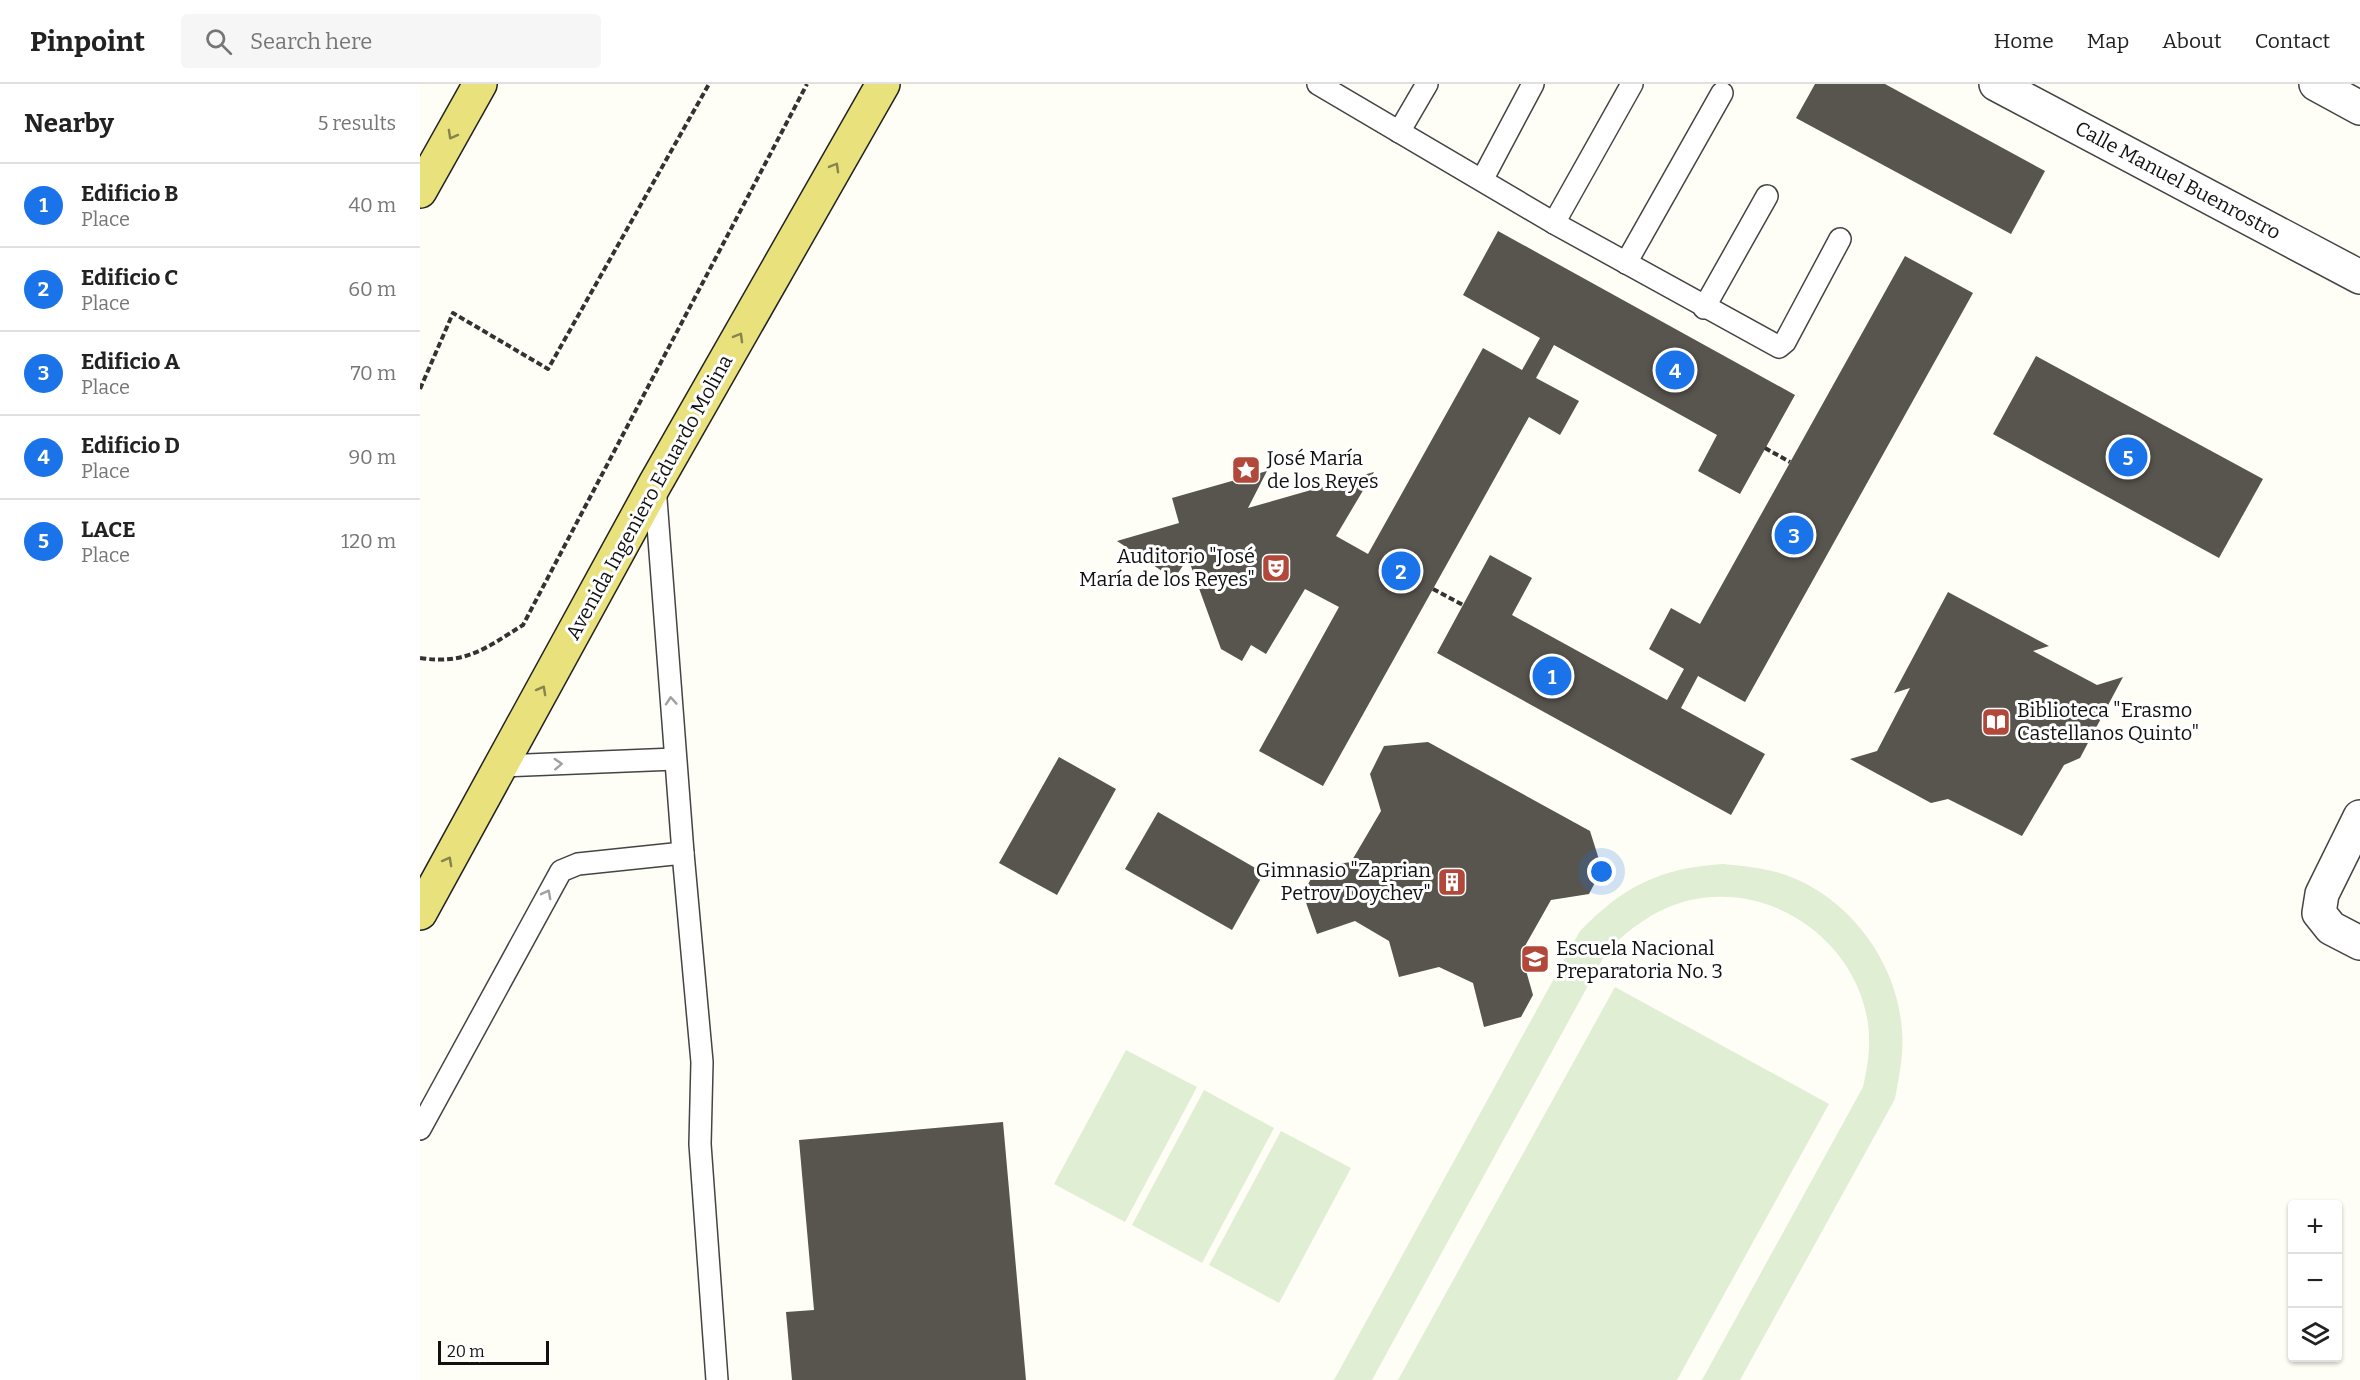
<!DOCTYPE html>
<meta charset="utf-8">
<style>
:root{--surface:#fff;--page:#f6f6f6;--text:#222;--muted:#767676;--line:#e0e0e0;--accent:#1a73e8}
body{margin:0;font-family:Bitter,serif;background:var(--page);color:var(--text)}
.controls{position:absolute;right:18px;bottom:18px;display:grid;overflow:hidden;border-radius:6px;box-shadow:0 2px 4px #0004}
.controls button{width:54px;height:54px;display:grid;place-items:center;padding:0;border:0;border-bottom:2px solid var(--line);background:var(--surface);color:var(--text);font:30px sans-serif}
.scale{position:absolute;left:18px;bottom:15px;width:111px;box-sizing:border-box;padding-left:6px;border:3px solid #111;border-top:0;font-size:16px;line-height:21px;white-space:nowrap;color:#111;-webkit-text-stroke:4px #fff;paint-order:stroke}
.you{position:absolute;left:1182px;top:788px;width:21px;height:21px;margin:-15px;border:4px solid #fff;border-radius:50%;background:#1a73e8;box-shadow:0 0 0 9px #1a73e833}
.badge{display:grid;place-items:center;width:39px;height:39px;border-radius:50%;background:var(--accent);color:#fff;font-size:20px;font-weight:700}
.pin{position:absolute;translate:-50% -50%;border:3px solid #fff;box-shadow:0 2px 6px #0006}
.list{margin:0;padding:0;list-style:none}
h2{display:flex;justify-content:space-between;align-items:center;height:78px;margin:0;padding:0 24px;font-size:26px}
h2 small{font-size:20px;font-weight:400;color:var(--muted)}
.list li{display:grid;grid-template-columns:39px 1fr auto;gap:18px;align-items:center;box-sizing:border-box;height:84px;padding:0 24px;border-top:2px solid var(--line)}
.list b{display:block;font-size:22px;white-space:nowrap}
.list p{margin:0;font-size:20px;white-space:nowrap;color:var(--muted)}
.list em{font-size:20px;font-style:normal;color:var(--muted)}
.icon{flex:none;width:33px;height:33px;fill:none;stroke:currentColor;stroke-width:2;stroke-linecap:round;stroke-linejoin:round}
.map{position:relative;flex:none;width:1940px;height:1296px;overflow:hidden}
header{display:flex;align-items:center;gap:36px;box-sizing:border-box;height:84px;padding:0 30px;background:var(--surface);border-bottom:2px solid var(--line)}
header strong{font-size:28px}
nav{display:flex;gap:33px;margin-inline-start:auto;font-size:21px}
.search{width:420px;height:54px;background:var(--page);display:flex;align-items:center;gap:15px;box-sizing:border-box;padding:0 21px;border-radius:6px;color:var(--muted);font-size:22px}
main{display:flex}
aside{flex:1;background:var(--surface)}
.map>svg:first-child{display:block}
.pitch{fill:#e0eed3}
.building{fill:#58544e}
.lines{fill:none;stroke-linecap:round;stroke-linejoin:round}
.lane-casing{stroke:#444;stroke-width:24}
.street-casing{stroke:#444;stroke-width:36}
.primary-casing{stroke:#222;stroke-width:36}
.path{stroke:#333;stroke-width:4;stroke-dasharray:6 3;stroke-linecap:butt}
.lane{stroke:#fff;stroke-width:21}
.street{stroke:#fff;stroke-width:33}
.primary{stroke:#e8e17c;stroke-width:33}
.oneway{stroke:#87834c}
.oneway2{stroke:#a0a0a0}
.labels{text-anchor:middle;stroke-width:6;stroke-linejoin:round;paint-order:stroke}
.street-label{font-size:20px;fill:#111;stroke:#fff}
.poi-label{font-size:20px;fill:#111;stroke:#fff;text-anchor:start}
</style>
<header>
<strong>Pinpoint</strong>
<div class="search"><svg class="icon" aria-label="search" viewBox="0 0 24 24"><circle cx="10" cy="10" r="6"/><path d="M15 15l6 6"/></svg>Search here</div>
<nav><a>Home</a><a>Map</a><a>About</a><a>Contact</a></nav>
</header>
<main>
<aside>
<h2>Nearby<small>5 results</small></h2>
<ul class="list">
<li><span class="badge">1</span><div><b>Edificio B</b><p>Place</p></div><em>40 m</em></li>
<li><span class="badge">2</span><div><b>Edificio C</b><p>Place</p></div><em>60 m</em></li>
<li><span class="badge">3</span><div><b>Edificio A</b><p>Place</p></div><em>70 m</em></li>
<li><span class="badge">4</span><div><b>Edificio D</b><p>Place</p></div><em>90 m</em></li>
<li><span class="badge">5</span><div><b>LACE</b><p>Place</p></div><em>120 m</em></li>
</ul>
</aside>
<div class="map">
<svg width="1940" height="1296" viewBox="0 0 1940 1296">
<rect width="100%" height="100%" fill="#fefef6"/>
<!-- pitch -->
<g class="pitch">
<path d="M1303,780C1325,782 1345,784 1366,791C1430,814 1478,879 1482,947C1484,970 1479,992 1475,1015L1320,1296H1282L1443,1003C1447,985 1450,968 1449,949C1443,864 1360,800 1276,815C1241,821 1212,842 1187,867L952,1296H914L1160,847C1204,802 1240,784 1303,780Z"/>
<polygon points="1195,903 1409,1020 1257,1296 978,1296"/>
<polygon points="706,966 777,1003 705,1138 634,1100"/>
<polygon points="784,1006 854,1044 782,1179 712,1141"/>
<polygon points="861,1047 931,1084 859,1219 789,1181"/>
</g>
<!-- building -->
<g class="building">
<polygon points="1395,0 1465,0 1625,87 1591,150 1376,34"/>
<polygon points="1078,147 1375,311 1320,410 1278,387 1297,351 1134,261 1116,294 1159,317 1140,351 1109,333 903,702 839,667 919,523 885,505 846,570 831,561 822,577 801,565 768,474 754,495 697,457 759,439 752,414 847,387 828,424 954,388 916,452 948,470 1063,264 1102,286 1120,254 1043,211"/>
<polygon points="1485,172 1553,209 1325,618 1278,592 1261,624 1345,670 1311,731 1017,569 1070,471 1112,494 1092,531 1247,616 1264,585 1229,565 1251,524 1280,540"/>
<polygon points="1616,272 1843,395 1799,474 1573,350"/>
<polygon points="1528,508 1629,562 1613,567 1677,601 1703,593 1660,674 1644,681 1602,752 1528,715 1511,719 1430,675 1457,667 1490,604 1474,609"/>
<polygon points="1008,658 1170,747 1182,785 1169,810 1131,816 1101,869 1113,911 1101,933 1064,943 1053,899 1019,883 979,893 969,857 935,837 897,850 883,810 897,783 931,778 961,727 950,690 964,662"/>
<polygon points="639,673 696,705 637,811 579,779"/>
<polygon points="738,728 844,789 812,846 705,785"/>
<polygon points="583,1038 606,1296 372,1296 366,1228 394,1226 379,1056"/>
</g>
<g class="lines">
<!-- lane casing -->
<g class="lane-casing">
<g id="lane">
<polyline points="898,0 1134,139 1359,263 1365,258 1420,155"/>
<polyline points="979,48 1007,0"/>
<polyline points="1062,96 1113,0"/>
<polyline points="1134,139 1212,0"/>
<polyline points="1206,179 1302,9"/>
<polyline points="1284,224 1347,112"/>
<polyline points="235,402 263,769 282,978 280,1060 297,1296"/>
<polyline points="80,682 255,675"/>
<polyline points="0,1045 141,787 158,780 263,769"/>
</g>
</g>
<!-- street casing -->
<g class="street-casing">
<g id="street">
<polyline points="1576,0 1940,193"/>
<polyline points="1896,0 1940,24"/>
<polyline points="1940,733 1902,810 1899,829 1911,844 1940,859"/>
</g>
</g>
<!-- primary casing -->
<g class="primary-casing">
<g id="primary">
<polyline points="0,107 60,0"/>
<polyline points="0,829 235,400 463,0"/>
</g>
</g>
<!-- path -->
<g class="path">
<polyline points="0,305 33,229 128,285 289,0"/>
<polyline points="1345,364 1370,378"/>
<polyline points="1013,505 1043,521"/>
<path d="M0,574C46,581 66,564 103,541L387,0"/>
</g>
<!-- lane -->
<use href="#lane" class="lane"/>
<!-- street -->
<use href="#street" class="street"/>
<!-- primary -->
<use href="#primary" class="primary"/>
</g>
<!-- one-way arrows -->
<defs><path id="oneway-chevron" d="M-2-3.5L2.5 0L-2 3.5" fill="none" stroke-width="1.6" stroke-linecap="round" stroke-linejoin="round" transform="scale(1.5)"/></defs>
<g class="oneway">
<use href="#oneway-chevron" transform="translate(32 51) rotate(119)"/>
<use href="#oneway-chevron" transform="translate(415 83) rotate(-60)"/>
<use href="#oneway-chevron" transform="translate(319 253) rotate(-60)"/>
<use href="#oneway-chevron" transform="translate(122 606) rotate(-61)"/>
<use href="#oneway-chevron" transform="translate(28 777) rotate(-61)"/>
</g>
<g class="oneway2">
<use href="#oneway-chevron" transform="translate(251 617) rotate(-94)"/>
<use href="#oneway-chevron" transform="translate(138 680) rotate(-3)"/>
<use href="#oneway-chevron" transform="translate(127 810) rotate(-62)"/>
</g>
<!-- icons -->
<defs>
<g id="sight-square" transform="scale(1.5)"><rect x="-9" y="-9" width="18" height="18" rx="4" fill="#b14839" stroke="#fff"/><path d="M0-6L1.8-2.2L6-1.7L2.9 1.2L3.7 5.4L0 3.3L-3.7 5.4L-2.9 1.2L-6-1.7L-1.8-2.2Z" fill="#fff"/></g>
<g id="theatre-square" transform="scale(1.5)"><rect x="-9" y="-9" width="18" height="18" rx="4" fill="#b14839" stroke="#fff"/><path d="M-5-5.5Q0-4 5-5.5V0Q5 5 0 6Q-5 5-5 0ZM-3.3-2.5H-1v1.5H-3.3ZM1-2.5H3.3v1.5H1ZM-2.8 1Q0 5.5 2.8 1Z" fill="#fff"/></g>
<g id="library-square" transform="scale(1.5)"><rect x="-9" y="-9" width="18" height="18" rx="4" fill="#b14839" stroke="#fff"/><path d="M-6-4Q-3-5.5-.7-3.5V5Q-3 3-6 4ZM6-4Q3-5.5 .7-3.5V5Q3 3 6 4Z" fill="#fff"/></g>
<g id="building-square" transform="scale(1.5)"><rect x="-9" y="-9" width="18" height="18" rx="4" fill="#b14839" stroke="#fff"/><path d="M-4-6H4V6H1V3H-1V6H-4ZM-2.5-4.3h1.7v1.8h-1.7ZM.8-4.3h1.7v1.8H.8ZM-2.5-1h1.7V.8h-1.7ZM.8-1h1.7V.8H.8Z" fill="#fff"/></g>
<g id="school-square" transform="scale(1.5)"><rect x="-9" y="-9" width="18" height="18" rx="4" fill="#b14839" stroke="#fff"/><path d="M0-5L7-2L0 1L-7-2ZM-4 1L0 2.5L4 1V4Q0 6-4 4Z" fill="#fff"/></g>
</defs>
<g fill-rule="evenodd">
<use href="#sight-square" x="826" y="386"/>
<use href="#theatre-square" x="856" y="484"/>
<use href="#library-square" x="1576" y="638"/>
<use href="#building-square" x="1032" y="798"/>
<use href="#school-square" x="1115" y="875"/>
</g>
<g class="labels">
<!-- street labels -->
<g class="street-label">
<text transform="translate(1758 96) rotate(28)" y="7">Calle Manuel Buenrostro</text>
<text transform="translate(229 413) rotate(-61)" y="7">Avenida Ingeniero Eduardo Molina</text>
</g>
<!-- poi labels -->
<g class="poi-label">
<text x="847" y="381">José María<tspan x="847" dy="23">de los Reyes</tspan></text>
<text x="835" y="479" text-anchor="end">Auditorio "José<tspan x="835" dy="23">María de los Reyes"</tspan></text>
<text x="1597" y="633">Biblioteca "Erasmo<tspan x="1597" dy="23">Castellanos Quinto"</tspan></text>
<text x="1011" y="793" text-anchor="end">Gimnasio "Zaprian<tspan x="1011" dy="23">Petrov Doychev"</tspan></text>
<text x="1136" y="871">Escuela Nacional<tspan x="1136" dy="23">Preparatoria No. 3</tspan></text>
</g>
</g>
</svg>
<div class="controls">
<button>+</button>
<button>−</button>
<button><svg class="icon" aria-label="layers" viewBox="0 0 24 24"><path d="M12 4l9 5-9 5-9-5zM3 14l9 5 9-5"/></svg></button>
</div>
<div class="scale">20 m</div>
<div class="you"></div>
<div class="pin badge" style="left:1132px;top:592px">1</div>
<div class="pin badge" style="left:981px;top:487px">2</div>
<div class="pin badge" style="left:1374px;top:451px">3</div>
<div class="pin badge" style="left:1255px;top:286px">4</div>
<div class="pin badge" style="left:1708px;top:373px">5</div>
</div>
</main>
